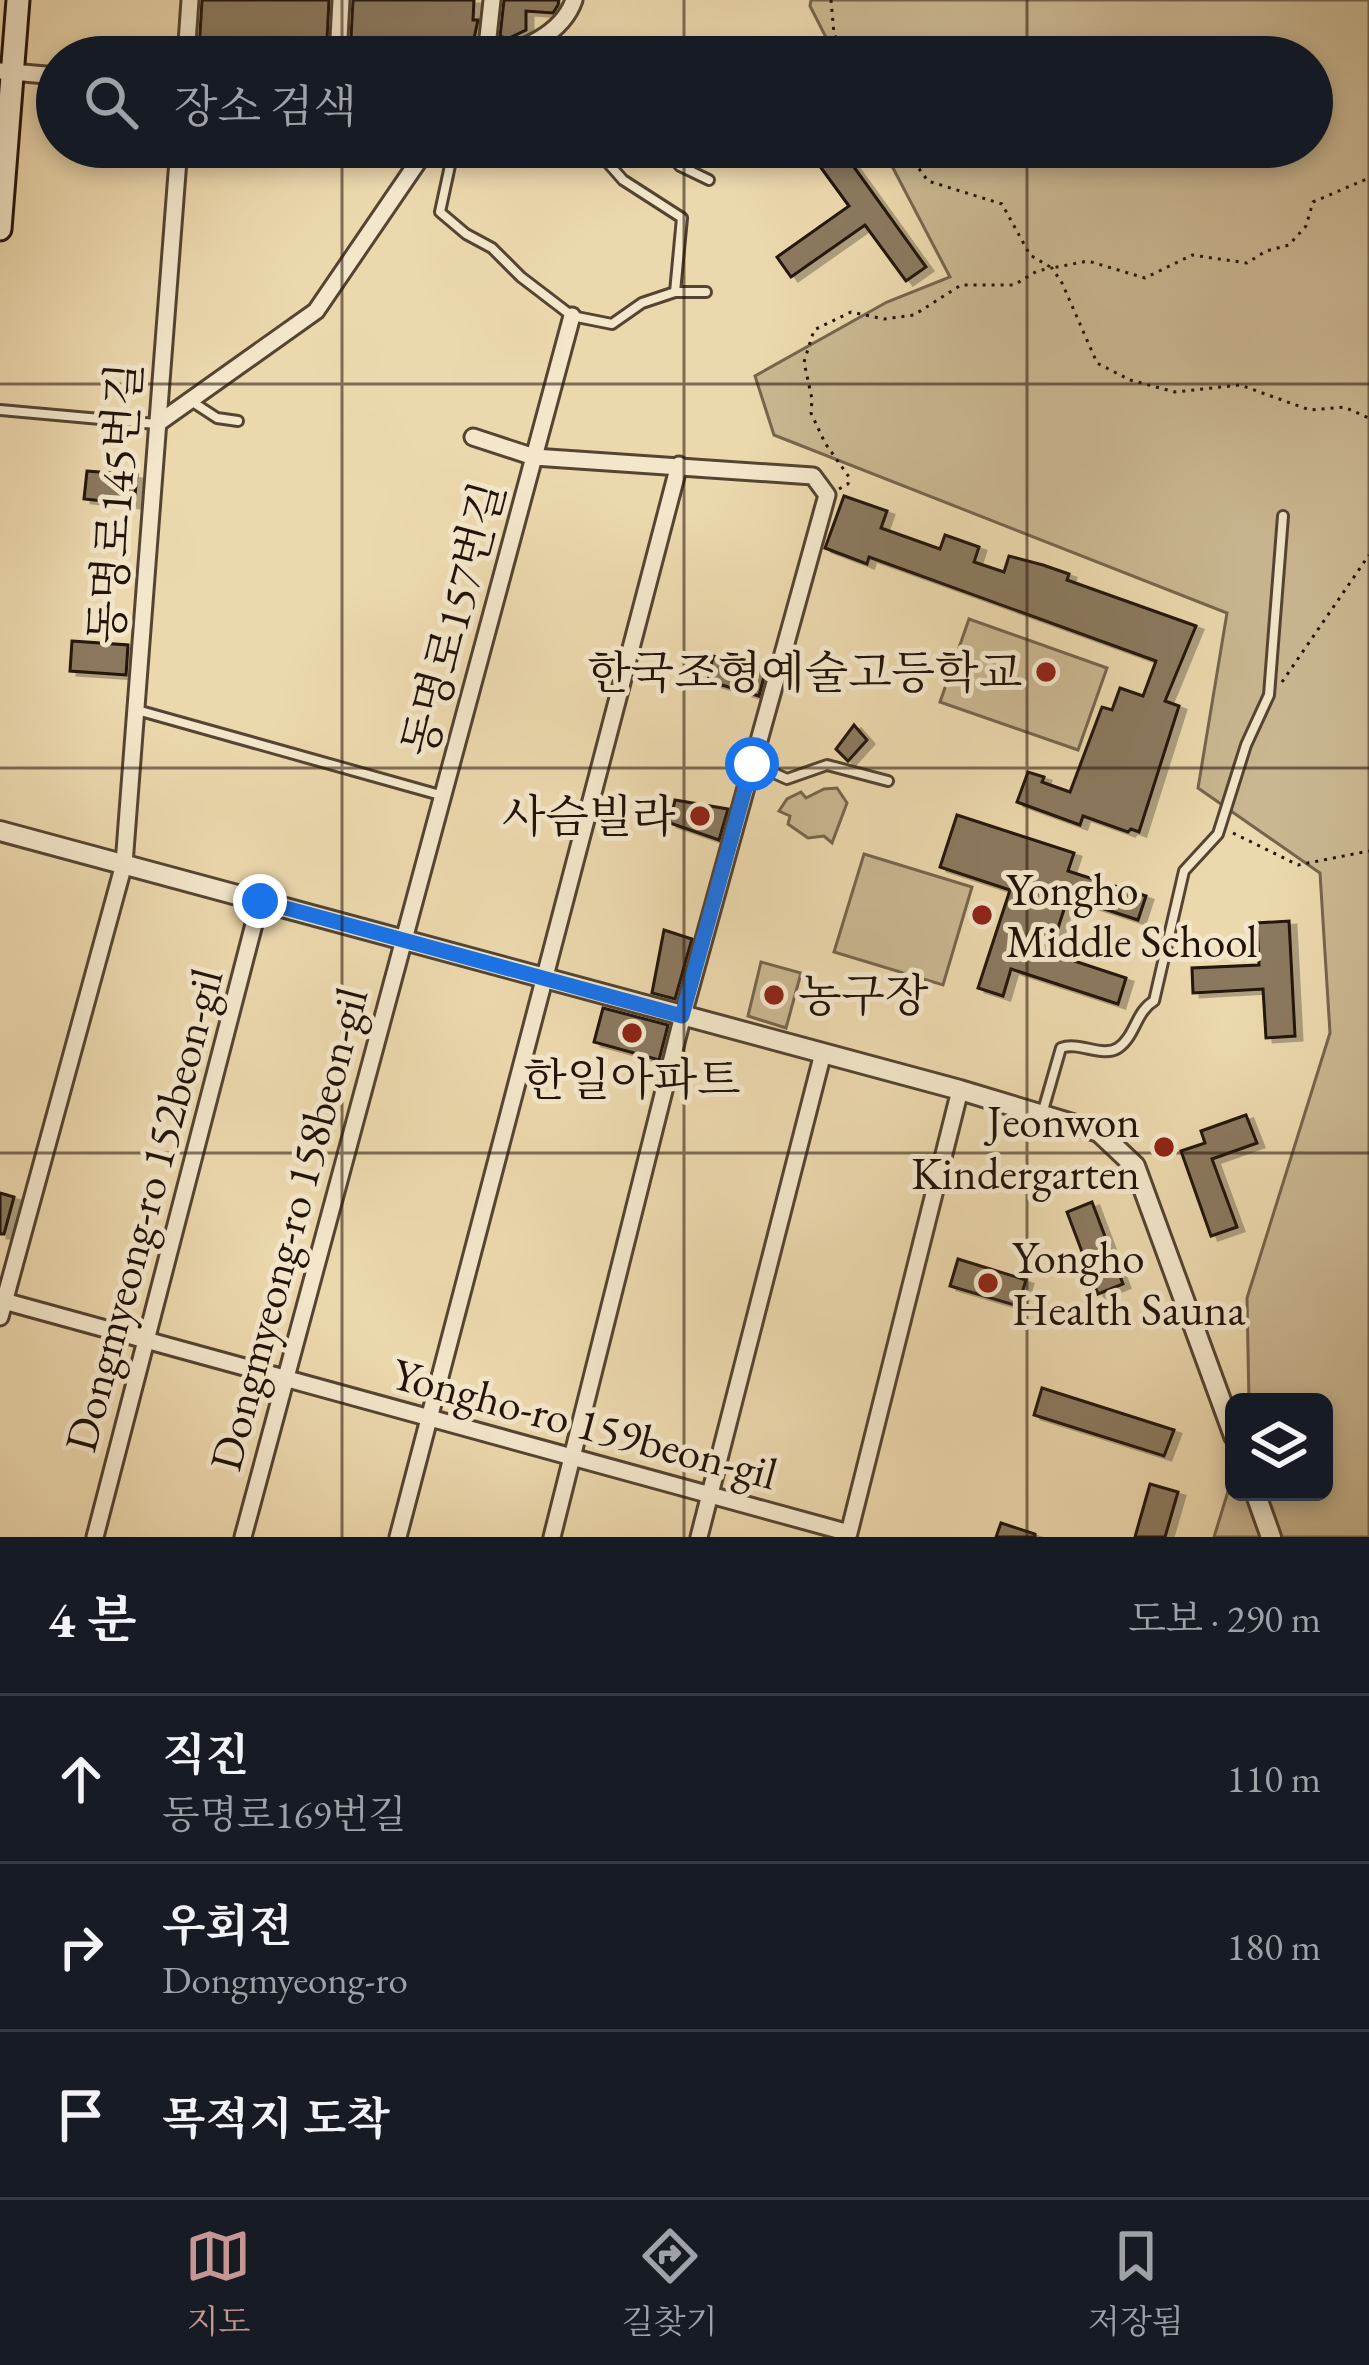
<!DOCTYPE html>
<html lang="ko">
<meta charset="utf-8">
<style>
:root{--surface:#171b24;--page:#20242c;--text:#f1f3f6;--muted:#9ea1a6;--line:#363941;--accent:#c59692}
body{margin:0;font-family:"EB Garamond","Noto Serif KR",serif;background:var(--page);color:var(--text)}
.controls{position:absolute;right:36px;bottom:36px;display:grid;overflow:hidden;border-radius:18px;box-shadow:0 6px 18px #0003}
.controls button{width:108px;height:108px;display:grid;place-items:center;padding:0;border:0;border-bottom:3px solid var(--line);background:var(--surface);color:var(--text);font:60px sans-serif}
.stop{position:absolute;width:36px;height:36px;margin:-27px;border:9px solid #1a73e8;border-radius:50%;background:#fff}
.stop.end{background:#1a73e8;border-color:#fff;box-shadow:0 3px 12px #0008}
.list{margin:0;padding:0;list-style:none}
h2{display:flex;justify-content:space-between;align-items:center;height:156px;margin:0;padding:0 48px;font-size:51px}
h2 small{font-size:39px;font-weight:400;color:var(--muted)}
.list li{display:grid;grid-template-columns:78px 1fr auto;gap:36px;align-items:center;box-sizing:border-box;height:168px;padding:0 48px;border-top:3px solid var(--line)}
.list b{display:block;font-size:45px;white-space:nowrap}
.list p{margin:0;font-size:39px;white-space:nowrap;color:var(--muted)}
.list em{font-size:39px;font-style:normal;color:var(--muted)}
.icon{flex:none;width:66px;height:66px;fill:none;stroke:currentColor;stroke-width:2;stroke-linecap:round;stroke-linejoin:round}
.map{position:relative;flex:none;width:1369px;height:1537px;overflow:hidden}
.search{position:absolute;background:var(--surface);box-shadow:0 6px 18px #0003;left:36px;right:36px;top:36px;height:132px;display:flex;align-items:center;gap:30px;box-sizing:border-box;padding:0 42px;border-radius:66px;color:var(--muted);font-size:45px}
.sheet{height:660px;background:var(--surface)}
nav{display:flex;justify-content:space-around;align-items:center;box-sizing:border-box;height:168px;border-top:3px solid var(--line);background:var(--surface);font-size:33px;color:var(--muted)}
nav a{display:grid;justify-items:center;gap:6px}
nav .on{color:var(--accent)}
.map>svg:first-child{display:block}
.green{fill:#cab791;stroke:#76654c;stroke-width:3}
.building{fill:#8b795e;stroke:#221308;stroke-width:3;filter:url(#shadow)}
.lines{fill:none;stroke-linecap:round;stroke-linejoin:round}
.service-casing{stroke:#544431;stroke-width:14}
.minor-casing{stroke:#544431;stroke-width:21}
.tertiary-casing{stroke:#544431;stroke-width:24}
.secondary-casing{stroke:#221308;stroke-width:27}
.path{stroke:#221308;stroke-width:3;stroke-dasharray:3 6;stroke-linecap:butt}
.service{stroke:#f3e6ca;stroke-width:8}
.minor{stroke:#f3e6ca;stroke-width:15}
.tertiary{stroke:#f3e6ca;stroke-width:18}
.secondary{stroke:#f3e6ca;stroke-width:21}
.route{stroke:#1a73e8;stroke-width:15}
.grid{fill:none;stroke:#221308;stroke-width:3;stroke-opacity:0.55}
.poi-dot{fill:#8f2418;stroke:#f3e6ca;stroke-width:4.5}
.labels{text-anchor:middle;stroke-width:10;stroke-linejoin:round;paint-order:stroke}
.street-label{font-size:45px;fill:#221308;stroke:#f3e6ca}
.poi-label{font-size:45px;fill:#221308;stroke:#f3e6ca;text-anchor:end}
</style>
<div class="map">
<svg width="1369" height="1537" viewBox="0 0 1369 1537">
<defs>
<filter id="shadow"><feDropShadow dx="7" dy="4" stdDeviation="0" flood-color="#0004"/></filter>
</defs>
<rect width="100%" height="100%" fill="#ecd8ad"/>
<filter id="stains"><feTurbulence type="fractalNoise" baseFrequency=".00167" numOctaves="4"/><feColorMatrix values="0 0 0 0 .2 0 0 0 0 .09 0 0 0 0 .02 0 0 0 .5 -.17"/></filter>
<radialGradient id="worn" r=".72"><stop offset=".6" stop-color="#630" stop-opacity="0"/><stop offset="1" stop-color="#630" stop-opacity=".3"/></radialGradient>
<!-- green -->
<g class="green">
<polygon points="811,0 1369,0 1369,1537 1214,1537 1234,1472 1234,1492 1324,1492 1324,1402 1249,1402 1247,1298 1330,1033 1320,873 1198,788 1227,613 774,435 755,376 887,302 950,277 882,147 1312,147 1312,57 836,57 810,6"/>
<polygon points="969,619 1107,668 1078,750 940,702"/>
<polygon points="837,788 847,803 832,843 824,836 808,838 788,824 790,816 779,811 787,799 801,792 806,798 824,789"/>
<polygon points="864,854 972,887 943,985 834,952"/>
<polygon points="761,962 801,973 786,1028 748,1016"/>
</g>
<!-- building -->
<g class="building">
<polygon points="202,0 329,0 327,40 264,40 264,52 199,50"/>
<polygon points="353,0 474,0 473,20 478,20 473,43 467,43 466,57 350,57"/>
<polygon points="504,0 559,0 558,5 553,13 526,11 526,30 507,39 500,36"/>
<polygon points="758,40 771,57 734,57"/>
<polygon points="841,149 926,267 906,281 865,225 791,277 777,257 849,206 819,165"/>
<polygon points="87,471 137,475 134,504 84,499"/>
<polygon points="844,496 887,511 881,528 940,549 945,535 979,547 974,562 1004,572 1009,556 1043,565 1069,574 1067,580 1196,626 1165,701 1179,706 1139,832 1131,829 1128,832 1083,816 1080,825 1017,802 1028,772 1044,777 1042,782 1070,792 1102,707 1112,710 1120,688 1143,696 1156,661 869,557 867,564 825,548"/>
<polygon points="72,641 128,645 126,675 70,671"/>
<polygon points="713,656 766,669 759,696 708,681"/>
<polygon points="854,725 867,740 848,761 836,749"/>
<polygon points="675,800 728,809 719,840 670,823"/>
<polygon points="957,815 1074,853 1068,871 1146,896 1138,920 1068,897 1050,953 1126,978 1118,1004 1011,969 1003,996 978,988 1010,890 940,867"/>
<polygon points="1289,921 1295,1036 1266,1038 1263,989 1193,993 1192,968 1259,965 1257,923"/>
<polygon points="664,930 692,939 675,999 652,993"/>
<polygon points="603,1008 668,1025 659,1060 594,1042"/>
<polygon points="1246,1115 1257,1143 1212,1159 1237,1227 1211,1236 1181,1151 1205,1143 1201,1131"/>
<polygon points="0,1193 14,1197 4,1234 0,1234"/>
<polygon points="1092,1202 1123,1284 1098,1294 1067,1212"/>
<polygon points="958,1259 1026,1280 1018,1306 950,1286"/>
<polygon points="1042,1388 1174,1430 1164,1456 1034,1415"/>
<polygon points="1150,1484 1178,1492 1165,1537 1135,1537"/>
<polygon points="1001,1523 1035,1534 1035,1537 996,1537"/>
</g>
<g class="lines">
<!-- service casing -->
<g class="service-casing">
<g id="service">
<polyline points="547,35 557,48 604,57"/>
<polyline points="454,147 440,212 466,234 492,248 521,277 572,316 612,324 642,303 675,292 682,218 623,180 594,147"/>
<polyline points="665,147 680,166 709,180"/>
<polyline points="675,292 706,292"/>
<polyline points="191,401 217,418 238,421"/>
<polyline points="0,410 156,424"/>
<polyline points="137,710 440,795"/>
<polyline points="754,764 787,779 827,765 888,781"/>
<path d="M1042,1114L1061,1048C1079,1041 1102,1058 1118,1048C1135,1037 1136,1011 1154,1001L1184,871L1218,834L1246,745L1269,695L1283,516"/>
</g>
</g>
<!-- minor casing -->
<g class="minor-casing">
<g id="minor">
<path d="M489,52C521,55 563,32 574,0"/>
<polyline points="486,56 492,0"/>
<polyline points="186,57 190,0"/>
<polyline points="338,57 341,0"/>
<polyline points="0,71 57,76"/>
<polyline points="157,424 316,311 428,147"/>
<polyline points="473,437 534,457 813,476 827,495 683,1015 552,1537"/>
<polyline points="0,1300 849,1533 960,1090"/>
<polyline points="0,1317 124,864 179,147"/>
<polyline points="95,1537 260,901"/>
<polyline points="243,1537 572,316"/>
<polyline points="398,1537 679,465"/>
<polyline points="699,1537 823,1053"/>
</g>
</g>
<!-- tertiary casing -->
<g class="tertiary-casing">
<g id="tertiary">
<polyline points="0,831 960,1090 1099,1132 1135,1166 1234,1436"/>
<polyline points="1255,1492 1271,1537"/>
</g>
</g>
<!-- secondary casing -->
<g class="secondary-casing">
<polyline id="secondary" points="0,229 18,0"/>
</g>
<!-- path -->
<g class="path">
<polyline points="831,0 834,34 846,57"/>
<polyline points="903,147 928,181 1002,204 1030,255 1052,268 1088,261 1145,278 1192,255 1247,263 1266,251 1289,245 1306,226 1313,202 1369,178"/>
<polyline points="839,489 848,484 849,477 825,443 811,413 812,399 804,362 814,330 851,312 884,319 914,315 961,285 1014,285 1037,271 1052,268 1062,283 1097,363 1130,380 1175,392 1240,385 1310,410 1344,407 1369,418"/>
<polyline points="1282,682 1369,555"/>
<polyline points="1233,833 1298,865 1369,851"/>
</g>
<!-- service -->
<use href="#service" class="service"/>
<!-- minor -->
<use href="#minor" class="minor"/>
<!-- tertiary -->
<use href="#tertiary" class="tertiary"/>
<!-- secondary -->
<use href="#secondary" class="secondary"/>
</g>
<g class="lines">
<!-- route -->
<polyline class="route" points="260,901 682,1016 752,764"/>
</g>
<!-- grid -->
<path class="grid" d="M342,0V57M684,0V57M1027,0V57M342,147V1537M684,147V1537M1027,147V1537M0,384H1369M0,768H1369M0,1153H1369"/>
<!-- markers -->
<g class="poi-dot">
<circle cx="1046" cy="672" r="12"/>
<circle cx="700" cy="816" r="12"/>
<circle cx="982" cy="915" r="12"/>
<circle cx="774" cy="995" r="12"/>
<circle cx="632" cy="1033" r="12"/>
<circle cx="1164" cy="1147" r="12"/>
<circle cx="988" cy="1283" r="12"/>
</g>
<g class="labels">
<!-- street labels -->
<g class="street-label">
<text transform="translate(115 503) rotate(-86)" y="16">동명로145번길</text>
<text transform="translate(453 619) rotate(-75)" y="16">동명로157번길</text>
<text transform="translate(143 1210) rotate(-75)" y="16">Dongmyeong-ro 152beon-gil</text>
<text transform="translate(288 1229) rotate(-75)" y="16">Dongmyeong-ro 158beon-gil</text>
<text transform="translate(585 1423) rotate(15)" y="16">Yongho-ro 159beon-gil</text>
</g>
<!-- poi labels -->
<g class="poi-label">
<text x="1022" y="688">한국조형예술고등학교</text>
<text x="676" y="832">사슴빌라</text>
<text x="1006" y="905" text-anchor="start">Yongho<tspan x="1006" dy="52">Middle School</tspan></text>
<text x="798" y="1011" text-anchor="start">농구장</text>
<text x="632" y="1095" text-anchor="middle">한일아파트</text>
<text x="1140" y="1137">Jeonwon<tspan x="1140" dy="52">Kindergarten</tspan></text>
<text x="1012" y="1273" text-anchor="start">Yongho<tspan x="1012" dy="52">Health Sauna</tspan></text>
</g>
</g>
<rect width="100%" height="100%" filter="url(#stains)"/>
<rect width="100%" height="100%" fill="url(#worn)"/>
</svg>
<div class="controls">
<button><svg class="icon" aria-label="layers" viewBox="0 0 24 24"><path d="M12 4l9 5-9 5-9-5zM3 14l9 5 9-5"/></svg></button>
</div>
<div class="stop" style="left:752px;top:764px"></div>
<div class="stop end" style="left:260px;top:901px"></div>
<div class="search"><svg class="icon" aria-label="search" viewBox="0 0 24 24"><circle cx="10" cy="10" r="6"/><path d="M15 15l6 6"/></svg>장소 검색</div>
</div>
<section class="sheet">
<h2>4 분<small>도보 · 290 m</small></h2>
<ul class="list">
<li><svg class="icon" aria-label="ahead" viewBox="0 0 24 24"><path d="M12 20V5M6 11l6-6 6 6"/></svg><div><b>직진</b><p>동명로169번길</p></div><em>110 m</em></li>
<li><svg class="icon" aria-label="right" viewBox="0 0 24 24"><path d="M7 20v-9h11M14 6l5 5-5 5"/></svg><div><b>우회전</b><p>Dongmyeong-ro</p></div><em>180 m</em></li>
<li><svg class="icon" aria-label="arrive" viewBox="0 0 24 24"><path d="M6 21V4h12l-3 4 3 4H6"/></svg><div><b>목적지 도착</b></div></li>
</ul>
</section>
<nav>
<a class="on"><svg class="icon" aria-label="map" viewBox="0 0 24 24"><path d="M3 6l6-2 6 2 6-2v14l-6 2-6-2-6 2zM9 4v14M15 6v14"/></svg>지도</a>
<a><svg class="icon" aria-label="directions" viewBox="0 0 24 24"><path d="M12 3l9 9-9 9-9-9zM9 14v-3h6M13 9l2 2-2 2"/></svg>길찾기</a>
<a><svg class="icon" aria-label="saved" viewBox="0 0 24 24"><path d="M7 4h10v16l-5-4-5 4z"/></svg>저장됨</a>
</nav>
